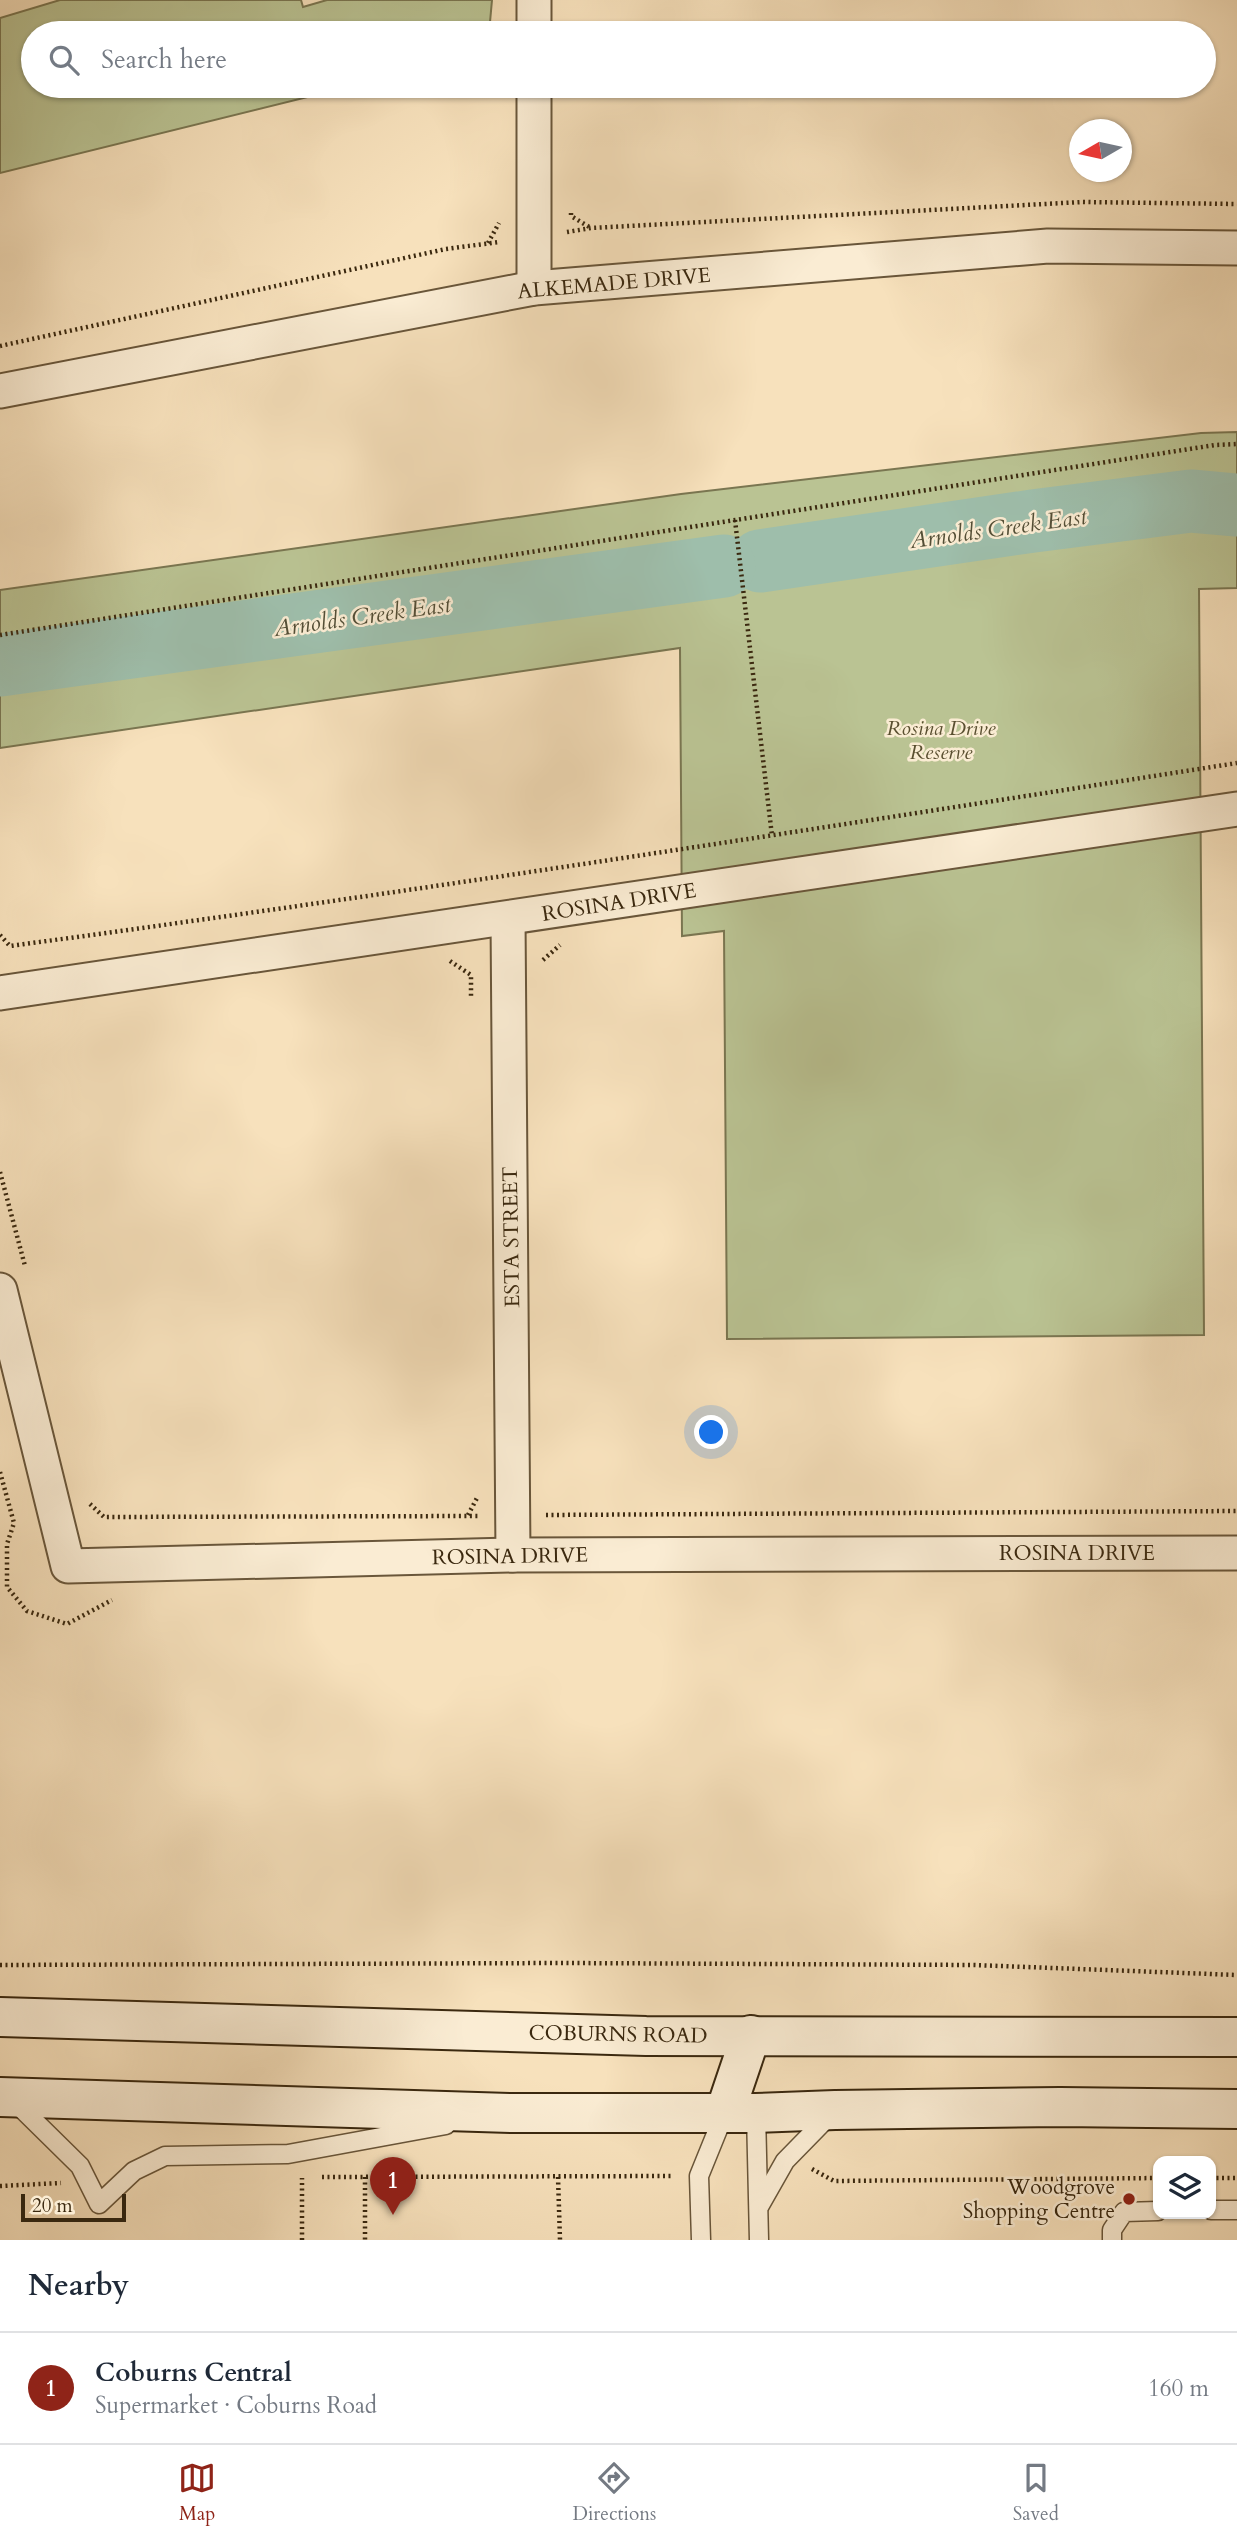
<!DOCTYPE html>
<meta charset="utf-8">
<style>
:root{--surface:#fff;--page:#f2f2f3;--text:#1f2937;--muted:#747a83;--line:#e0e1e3;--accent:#8f2418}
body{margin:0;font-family:Cardo,serif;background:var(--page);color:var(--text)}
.controls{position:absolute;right:21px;bottom:21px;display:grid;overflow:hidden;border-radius:14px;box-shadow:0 2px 5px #0004}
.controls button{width:63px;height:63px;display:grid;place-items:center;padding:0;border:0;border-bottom:2px solid var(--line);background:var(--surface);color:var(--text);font:35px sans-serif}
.compass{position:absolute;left:1069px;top:119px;width:63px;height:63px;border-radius:50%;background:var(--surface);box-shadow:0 2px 5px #0004;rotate:261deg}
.scale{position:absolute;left:21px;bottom:18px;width:105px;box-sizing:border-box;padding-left:7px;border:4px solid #3a280f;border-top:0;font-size:19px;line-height:24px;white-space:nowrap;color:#3a280f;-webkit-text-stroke:5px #faecd3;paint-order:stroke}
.you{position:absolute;left:712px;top:1433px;width:24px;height:24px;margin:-18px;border:5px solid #fff;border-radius:50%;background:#1a73e8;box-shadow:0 0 0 10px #1a73e833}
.badge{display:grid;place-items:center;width:46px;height:46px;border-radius:50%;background:var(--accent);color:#fff;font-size:23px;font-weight:700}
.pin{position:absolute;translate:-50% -58px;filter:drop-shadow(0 2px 4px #0008)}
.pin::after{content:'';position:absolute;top:37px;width:24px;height:21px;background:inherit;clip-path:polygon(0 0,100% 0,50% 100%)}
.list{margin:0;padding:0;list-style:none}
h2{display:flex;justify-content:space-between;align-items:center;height:91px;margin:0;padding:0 28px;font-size:30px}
h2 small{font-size:23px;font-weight:400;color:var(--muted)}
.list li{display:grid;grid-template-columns:46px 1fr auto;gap:21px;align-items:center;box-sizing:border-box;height:112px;padding:0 28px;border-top:2px solid var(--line)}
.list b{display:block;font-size:26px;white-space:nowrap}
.list p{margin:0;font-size:23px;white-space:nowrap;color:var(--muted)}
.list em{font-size:23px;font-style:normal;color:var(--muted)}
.icon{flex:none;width:38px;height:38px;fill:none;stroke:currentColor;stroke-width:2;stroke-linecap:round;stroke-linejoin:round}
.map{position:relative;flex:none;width:1237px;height:2240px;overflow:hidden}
.search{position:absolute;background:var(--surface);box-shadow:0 2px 5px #0004;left:21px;right:21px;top:21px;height:77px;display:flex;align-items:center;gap:18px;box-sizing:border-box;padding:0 24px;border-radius:38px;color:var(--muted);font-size:26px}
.sheet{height:203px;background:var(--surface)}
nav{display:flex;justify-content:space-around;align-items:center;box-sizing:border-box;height:98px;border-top:2px solid var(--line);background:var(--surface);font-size:19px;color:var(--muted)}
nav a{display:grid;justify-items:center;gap:4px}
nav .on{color:var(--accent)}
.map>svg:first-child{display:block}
.green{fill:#bac393;stroke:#7a7651;stroke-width:2}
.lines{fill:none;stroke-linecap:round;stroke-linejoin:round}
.river{stroke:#9ebeab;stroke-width:63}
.lane-casing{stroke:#69563a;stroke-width:21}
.street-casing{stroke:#69563a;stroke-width:37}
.secondary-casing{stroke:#3a280f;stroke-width:42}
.path{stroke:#3a280f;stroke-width:4.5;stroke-dasharray:2 3.5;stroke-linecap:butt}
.lane{stroke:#faecd3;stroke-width:18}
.street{stroke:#faecd3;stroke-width:33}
.secondary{stroke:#faecd3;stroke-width:38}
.poi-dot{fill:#8f2418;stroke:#faecd3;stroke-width:2.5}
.labels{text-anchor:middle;stroke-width:5;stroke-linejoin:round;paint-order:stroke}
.street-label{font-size:21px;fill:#3a280f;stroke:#faecd3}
.park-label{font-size:21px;font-style:italic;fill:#5a4f30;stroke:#faecd3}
.poi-label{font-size:21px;fill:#3a280f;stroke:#faecd3;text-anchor:end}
.water-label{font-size:23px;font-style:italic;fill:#534e36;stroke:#faecd3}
</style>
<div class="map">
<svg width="1237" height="2240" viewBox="0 0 1237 2240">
<rect width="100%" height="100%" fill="#f7e1bc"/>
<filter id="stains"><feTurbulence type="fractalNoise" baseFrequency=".00286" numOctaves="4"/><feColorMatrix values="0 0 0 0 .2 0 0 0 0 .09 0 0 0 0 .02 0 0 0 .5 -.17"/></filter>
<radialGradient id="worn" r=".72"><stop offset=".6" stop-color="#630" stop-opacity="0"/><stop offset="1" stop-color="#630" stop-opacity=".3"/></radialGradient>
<!-- green -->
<g class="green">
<polygon points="60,0 301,0 303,7 327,0 492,0 489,33 33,33 33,86 352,86 0,173 0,18"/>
<polygon points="1237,432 1237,588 1199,589 1204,1335 727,1339 724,931 682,936 680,648 0,748 0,590 681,494 1201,433"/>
</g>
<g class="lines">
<!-- river -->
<g class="river">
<polyline points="760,561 1033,521 1191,501 1237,505"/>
<polyline points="0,665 724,566"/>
</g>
<!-- lane casing -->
<g class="lane-casing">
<g id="lane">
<polyline points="15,2102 80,2166 99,2204 134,2171 165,2156 288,2154 446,2125"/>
<polyline points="756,2113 759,2240"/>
<polyline points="760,2205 785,2161 830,2115"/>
<polyline points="1211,2210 1237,2210"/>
<polyline points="701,2240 699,2176 725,2112"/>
<polyline points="1112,2240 1112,2230 1124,2212 1158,2211"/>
</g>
</g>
<!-- street casing -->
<g class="street-casing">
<g id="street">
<polyline points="534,33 534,0"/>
<polyline points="534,86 534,288"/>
<polyline points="0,391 534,288 1048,246 1237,248"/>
<polyline points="508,919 513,1555"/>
<polyline points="0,993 1237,809"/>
<polyline points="0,1290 68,1566 513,1555 1237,1553"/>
</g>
</g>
<!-- secondary casing -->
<g class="secondary-casing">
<g id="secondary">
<polyline points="0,2017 646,2036 1237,2037"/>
<polyline points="0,2097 511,2113 756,2113 835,2110 1060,2107 1237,2109"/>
<polyline points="725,2112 751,2035"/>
</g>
</g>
<!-- path -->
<g class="path">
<polyline points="571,213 571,216 591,228"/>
<polyline points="567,232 591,228 1082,202 1237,204"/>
<polyline points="488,243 499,223"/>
<polyline points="0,346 446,249 499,242"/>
<polyline points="735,520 772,836"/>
<polyline points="0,635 1215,445 1237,444"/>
<path d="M0,935L10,946C420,891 828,827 1237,763"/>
<polyline points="543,960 560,945"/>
<polyline points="450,961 471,975 471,997"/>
<polyline points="0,1172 25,1266"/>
<polyline points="0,1472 14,1523 7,1544 7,1587 27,1611 67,1624 112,1600"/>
<polyline points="90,1504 104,1517 478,1516"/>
<polyline points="468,1515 477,1498"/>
<polyline points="546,1515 1237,1511"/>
<polyline points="0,1965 563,1963 974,1965 1237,1975"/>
<polyline points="812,2169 834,2181 1158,2178"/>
<polyline points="322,2177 673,2176"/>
<polyline points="365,2177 365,2240"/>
<polyline points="558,2177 560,2240"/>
<polyline points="1211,2178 1237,2178"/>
<polyline points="0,2186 61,2183"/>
<polyline points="302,2240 302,2178"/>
</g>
<!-- lane -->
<use href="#lane" class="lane"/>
<!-- street -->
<use href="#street" class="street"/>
<!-- secondary -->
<use href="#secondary" class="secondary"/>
</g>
<!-- markers -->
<circle class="poi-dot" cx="1129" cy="2199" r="7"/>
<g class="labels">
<!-- street labels -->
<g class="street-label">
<text transform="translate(614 283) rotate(-5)" y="7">ALKEMADE DRIVE</text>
<text transform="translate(619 902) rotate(-9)" y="7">ROSINA DRIVE</text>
<text transform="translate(511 1237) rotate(-91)" y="7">ESTA STREET</text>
<text x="1077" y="1560">ROSINA DRIVE</text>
<text transform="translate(510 1556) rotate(-1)" y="7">ROSINA DRIVE</text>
<text transform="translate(618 2034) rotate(1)" y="7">COBURNS ROAD</text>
</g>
<!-- park labels -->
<g class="park-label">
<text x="941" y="735">Rosina Drive<tspan x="941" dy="24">Reserve</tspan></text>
</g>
<!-- poi labels -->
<g class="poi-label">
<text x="1115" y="2194">Woodgrove<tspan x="1115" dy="24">Shopping Centre</tspan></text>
</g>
<!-- water labels -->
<g class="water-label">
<text transform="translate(998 528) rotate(-8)" y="8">Arnolds Creek East</text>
<text transform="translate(362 616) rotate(-8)" y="8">Arnolds Creek East</text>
</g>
</g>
<rect width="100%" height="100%" filter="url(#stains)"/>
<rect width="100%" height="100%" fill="url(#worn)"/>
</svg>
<div class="controls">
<button><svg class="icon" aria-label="layers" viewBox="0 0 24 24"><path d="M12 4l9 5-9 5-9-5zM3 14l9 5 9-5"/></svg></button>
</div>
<svg class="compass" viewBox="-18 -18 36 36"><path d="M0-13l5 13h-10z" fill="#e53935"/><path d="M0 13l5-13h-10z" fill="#747a83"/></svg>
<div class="scale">20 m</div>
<div class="you"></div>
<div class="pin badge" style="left:393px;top:2215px">1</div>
<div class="search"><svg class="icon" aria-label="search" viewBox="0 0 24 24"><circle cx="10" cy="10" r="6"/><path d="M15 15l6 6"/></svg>Search here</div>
</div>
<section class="sheet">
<h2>Nearby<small></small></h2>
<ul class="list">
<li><span class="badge">1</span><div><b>Coburns Central</b><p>Supermarket · Coburns Road</p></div><em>160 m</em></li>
</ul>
</section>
<nav>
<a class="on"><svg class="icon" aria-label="map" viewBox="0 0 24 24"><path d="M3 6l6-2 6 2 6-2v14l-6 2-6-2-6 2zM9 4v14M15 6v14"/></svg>Map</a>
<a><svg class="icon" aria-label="directions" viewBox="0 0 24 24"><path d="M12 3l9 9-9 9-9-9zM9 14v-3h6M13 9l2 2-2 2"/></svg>Directions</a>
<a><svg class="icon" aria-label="saved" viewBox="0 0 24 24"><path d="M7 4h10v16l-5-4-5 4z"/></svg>Saved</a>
</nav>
